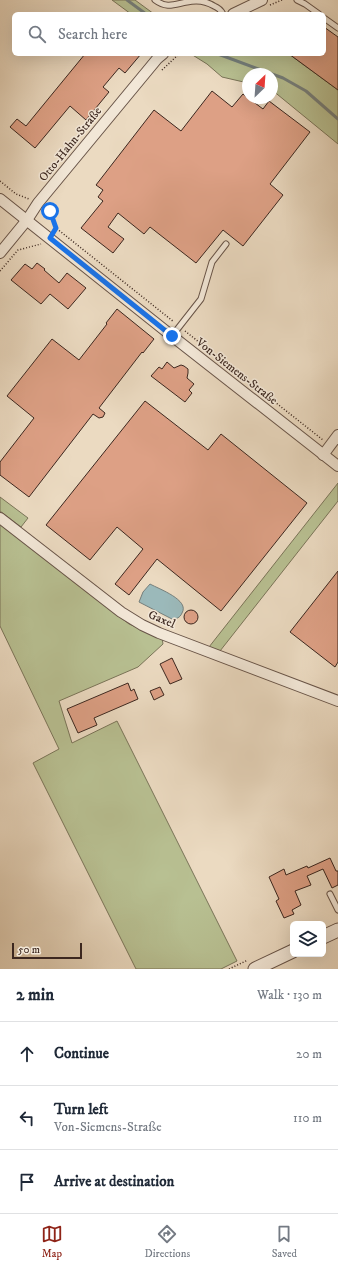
<!DOCTYPE html>
<meta charset="utf-8">
<style>
:root{--surface:#fff;--page:#f2f2f3;--text:#1f2937;--muted:#747a83;--line:#e0e1e3;--accent:#8f2418}
body{margin:0;font-family:"IM FELL DW Pica",serif;background:var(--page);color:var(--text)}
.controls{position:absolute;right:12px;bottom:12px;display:grid;overflow:hidden;border-radius:6px;box-shadow:0 4px 16px #0002}
.controls button{width:36px;height:36px;display:grid;place-items:center;padding:0;border:0;border-bottom:1px solid var(--line);background:var(--surface);color:var(--text);font:20px sans-serif}
.compass{position:absolute;left:242px;top:68px;width:36px;height:36px;border-radius:50%;background:var(--surface);box-shadow:0 4px 16px #0002;rotate:25deg}
.scale{position:absolute;left:12px;bottom:10px;width:70px;box-sizing:border-box;padding-left:4px;border:2px solid #3c271f;border-top:0;font-size:11px;line-height:14px;white-space:nowrap;color:#3c271f;-webkit-text-stroke:3px #f2e7d7;paint-order:stroke}
.stop{position:absolute;width:12px;height:12px;margin:-9px;border:3px solid #1a73e8;border-radius:50%;background:#fff}
.stop.end{background:#1a73e8;border-color:#fff;box-shadow:0 1px 4px #0008}
.list{margin:0;padding:0;list-style:none}
h2{display:flex;justify-content:space-between;align-items:center;height:52px;margin:0;padding:0 16px;font-size:17px}
h2 small{font-size:13px;font-weight:400;color:var(--muted)}
.list li{display:grid;grid-template-columns:26px 1fr auto;gap:12px;align-items:center;box-sizing:border-box;height:64px;padding:0 16px;border-top:1px solid var(--line)}
.list b{display:block;font-size:15px;white-space:nowrap}
.list p{margin:0;font-size:13px;white-space:nowrap;color:var(--muted)}
.list em{font-size:13px;font-style:normal;color:var(--muted)}
.icon{flex:none;width:22px;height:22px;fill:none;stroke:currentColor;stroke-width:2;stroke-linecap:round;stroke-linejoin:round}
.map{position:relative;flex:none;width:338px;height:969px;overflow:hidden}
.search{position:absolute;background:var(--surface);box-shadow:0 4px 16px #0002;left:12px;right:12px;top:12px;height:44px;display:flex;align-items:center;gap:10px;box-sizing:border-box;padding:0 14px;border-radius:6px;color:var(--muted);font-size:15px}
.sheet{height:244px;background:var(--surface)}
nav{display:flex;justify-content:space-around;align-items:center;box-sizing:border-box;height:56px;border-top:1px solid var(--line);background:var(--surface);font-size:11px;color:var(--muted)}
nav a{display:grid;justify-items:center;gap:2px}
nav .on{color:var(--accent)}
.map>svg:first-child{display:block}
.green{fill:#b8c092;stroke:#7a7458}
.water{fill:#9bb9ba;stroke:#757f7c}
.lines{fill:none;stroke-linecap:round;stroke-linejoin:round}
.stream{stroke:#757f7c;stroke-width:3}
.building{fill:#dda085;stroke:#3c271f}
.service-casing{stroke:#685448;stroke-width:7}
.minor-casing{stroke:#685448;stroke-width:12}
.tertiary-casing{stroke:#685448;stroke-width:15}
.path{stroke:#3c271f;stroke-width:1.5;stroke-dasharray:1 2;stroke-linecap:butt}
.service{stroke:#f2e7d7;stroke-width:5}
.minor{stroke:#f2e7d7;stroke-width:10}
.tertiary{stroke:#f2e7d7;stroke-width:13}
.route{stroke:#1a73e8;stroke-width:5}
.labels{text-anchor:middle;stroke-width:3;stroke-linejoin:round;paint-order:stroke}
.street-label{font-size:12px;fill:#3c271f;stroke:#f2e7d7}
</style>
<div class="map">
<svg width="338" height="969" viewBox="0 0 338 969">
<rect width="100%" height="100%" fill="#ebdac1"/>
<filter id="stains"><feTurbulence type="fractalNoise" baseFrequency=".005" numOctaves="4"/><feColorMatrix values="0 0 0 0 .2 0 0 0 0 .09 0 0 0 0 .02 0 0 0 .5 -.17"/></filter>
<radialGradient id="worn" r=".72"><stop offset=".6" stop-color="#630" stop-opacity="0"/><stop offset="1" stop-color="#630" stop-opacity=".3"/></radialGradient>
<!-- green -->
<g class="green">
<polygon points="112,0 135,0 154,14 131,14"/>
<polygon points="191,54 289,54 338,90 338,144 272,90 272,74 248,74 248,83 222,77 207,64"/>
<polygon points="338,483 338,501 220,651 209,647"/>
<polygon points="0,497 28,518 21,527 0,511"/>
<polygon points="0,523 129,624 162,638 163,644 138,667 59,701 72,743 117,721 237,961 221,969 136,969 33,763 59,749 0,626"/>
</g>
<!-- water -->
<path class="water" d="M150,584C159,589 190,600 182,613C180,618 176,619 172,619L139,602L143,592Z"/>
<g class="lines">
<!-- stream -->
<g class="stream">
<polyline points="127,0 146,14"/>
<polyline points="218,54 283,78 306,91 338,119"/>
</g>
</g>
<!-- building -->
<g class="building">
<polygon points="324,27 338,37 338,90 289,54 324,54"/>
<polygon points="85,54 141,54 125,73 119,68 103,87 109,92 86,120 70,106 35,148 10,127 17,119 26,126"/>
<polygon points="212,91 232,107 243,94 263,109 269,101 310,132 270,184 283,195 243,246 223,230 196,263 150,227 144,234 118,213 108,227 124,239 113,253 81,228 103,201 98,197 103,190 96,185 154,110 181,131"/>
<polygon points="37,263 45,269 44,270 59,283 67,273 86,288 68,309 50,294 41,304 11,280 25,264 32,269"/>
<polygon points="117,309 154,339 143,353 142,352 99,408 105,413 103,417 99,418 93,414 29,497 0,475 0,462 34,418 7,396 52,339 79,360 107,324 106,323"/>
<polygon points="167,362 174,368 181,365 184,366 188,369 188,373 187,378 194,384 189,390 192,393 185,402 151,376 159,367 162,369"/>
<polygon points="145,401 208,450 221,434 307,503 221,611 157,559 129,595 115,584 143,549 117,527 90,560 46,525"/>
<polygon points="338,571 338,662 335,667 290,632"/>
<circle cx="191" cy="617" r="7"/>
<polygon points="172,658 182,679 170,684 160,664"/>
<polygon points="128,683 131,691 134,689 138,699 94,718 97,725 78,733 67,709"/>
<polygon points="160,687 164,695 154,700 150,691"/>
<polygon points="330,858 336,871 338,871 338,885 332,888 323,869 307,876 311,885 295,891 301,905 292,910 294,914 284,918 276,901 279,899 269,877 284,869 286,875 307,866 308,868"/>
</g>
<g class="lines">
<!-- service casing -->
<g class="service-casing">
<g id="service">
<path d="M155,0C167,9 175,4 187,2C196,0 206,1 214,6C219,8 221,10 223,14"/>
<polyline points="297,0 305,4 319,14"/>
<polyline points="324,18 338,28"/>
<polyline points="172,336 201,299 212,262 226,244"/>
<polyline points="330,894 338,910"/>
</g>
</g>
<!-- minor casing -->
<g class="minor-casing">
<g id="minor">
<polyline points="233,14 262,0"/>
<polyline points="0,199 172,336 338,466"/>
<polyline points="0,253 27,220 38,203 157,59 163,54"/>
<polyline points="323,455 338,435"/>
<polyline points="0,518 121,612 142,625 159,633 338,701"/>
</g>
</g>
<!-- tertiary casing -->
<g class="tertiary-casing">
<g id="tertiary">
<polyline points="323,937 338,930"/>
<polyline points="255,969 293,951"/>
</g>
</g>
<!-- path -->
<g class="path">
<polyline points="270,5 282,0"/>
<polyline points="162,70 179,54"/>
<polyline points="0,181 16,194 29,199"/>
<polyline points="46,208 50,211 56,228 174,322"/>
<polyline points="50,211 51,203"/>
<polyline points="0,271 18,250 41,244"/>
<polyline points="185,331 323,440"/>
<polyline points="229,969 248,960"/>
</g>
<!-- service -->
<use href="#service" class="service"/>
<!-- minor -->
<use href="#minor" class="minor"/>
<!-- tertiary -->
<use href="#tertiary" class="tertiary"/>
</g>
<g class="lines">
<!-- route -->
<polyline class="route" points="50,211 56,228 50,238 172,336"/>
</g>
<g class="labels">
<!-- street labels -->
<g class="street-label">
<text transform="translate(70 144) rotate(-51)" y="4">Otto-Hahn-Straße</text>
<text transform="translate(237 371) rotate(38)" y="4">Von-Siemens-Straße</text>
<text transform="translate(162 619) rotate(23)" y="4">Gaxel</text>
</g>
</g>
<rect width="100%" height="100%" filter="url(#stains)"/>
<rect width="100%" height="100%" fill="url(#worn)"/>
</svg>
<div class="controls">
<button><svg class="icon" aria-label="layers" viewBox="0 0 24 24"><path d="M12 4l9 5-9 5-9-5zM3 14l9 5 9-5"/></svg></button>
</div>
<svg class="compass" viewBox="-18 -18 36 36"><path d="M0-13l5 13h-10z" fill="#e53935"/><path d="M0 13l5-13h-10z" fill="#747a83"/></svg>
<div class="scale">50 m</div>
<div class="stop" style="left:50px;top:211px"></div>
<div class="stop end" style="left:172px;top:336px"></div>
<div class="search"><svg class="icon" aria-label="search" viewBox="0 0 24 24"><circle cx="10" cy="10" r="6"/><path d="M15 15l6 6"/></svg>Search here</div>
</div>
<section class="sheet">
<h2>2 min<small>Walk · 130 m</small></h2>
<ul class="list">
<li><svg class="icon" aria-label="ahead" viewBox="0 0 24 24"><path d="M12 20V5M6 11l6-6 6 6"/></svg><div><b>Continue</b></div><em>20 m</em></li>
<li><svg class="icon" aria-label="left" viewBox="0 0 24 24"><path d="M17 20v-9H6M10 6l-5 5 5 5"/></svg><div><b>Turn left</b><p>Von-Siemens-Straße</p></div><em>110 m</em></li>
<li><svg class="icon" aria-label="arrive" viewBox="0 0 24 24"><path d="M6 21V4h12l-3 4 3 4H6"/></svg><div><b>Arrive at destination</b></div></li>
</ul>
</section>
<nav>
<a class="on"><svg class="icon" aria-label="map" viewBox="0 0 24 24"><path d="M3 6l6-2 6 2 6-2v14l-6 2-6-2-6 2zM9 4v14M15 6v14"/></svg>Map</a>
<a><svg class="icon" aria-label="directions" viewBox="0 0 24 24"><path d="M12 3l9 9-9 9-9-9zM9 14v-3h6M13 9l2 2-2 2"/></svg>Directions</a>
<a><svg class="icon" aria-label="saved" viewBox="0 0 24 24"><path d="M7 4h10v16l-5-4-5 4z"/></svg>Saved</a>
</nav>
